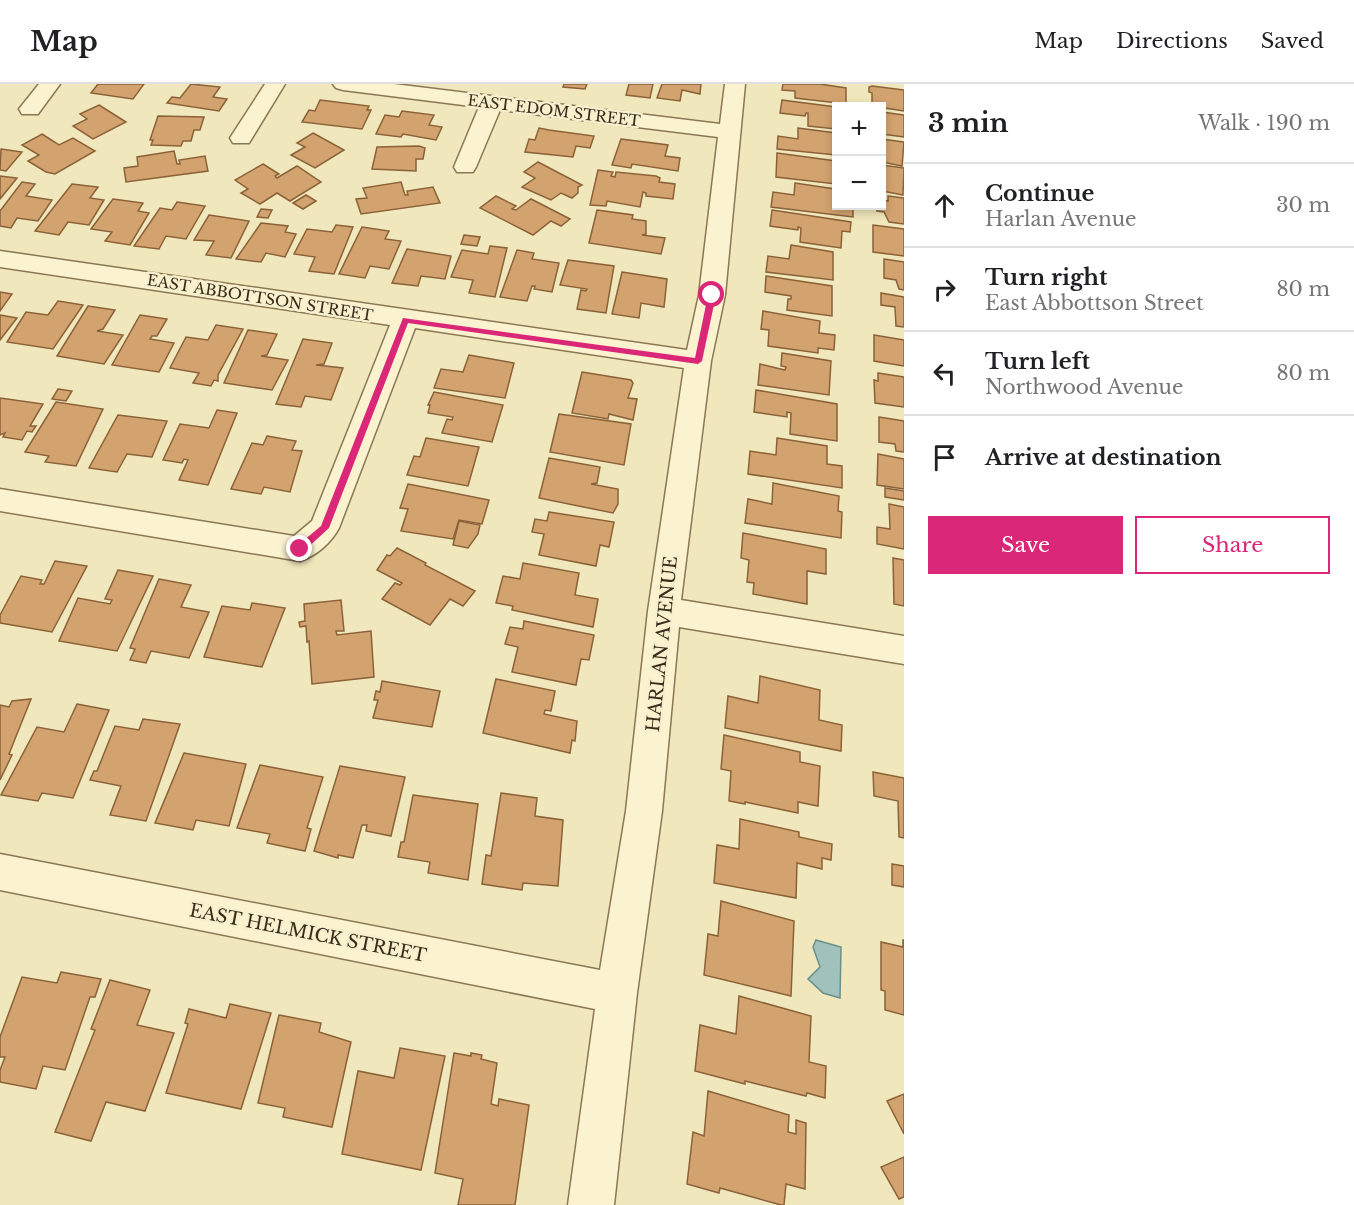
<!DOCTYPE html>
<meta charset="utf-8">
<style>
:root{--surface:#fff;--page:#f2f2f2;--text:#202124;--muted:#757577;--line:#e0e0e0;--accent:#db2777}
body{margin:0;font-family:"Libre Baskerville",serif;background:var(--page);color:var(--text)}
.controls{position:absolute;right:18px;top:18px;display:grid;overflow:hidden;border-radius:0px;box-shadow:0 3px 9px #0003}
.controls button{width:54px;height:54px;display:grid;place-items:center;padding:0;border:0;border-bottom:2px solid var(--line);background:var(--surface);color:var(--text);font:30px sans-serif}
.stop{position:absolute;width:18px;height:18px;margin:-14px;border:4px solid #db2777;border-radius:50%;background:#fff}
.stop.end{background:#db2777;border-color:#fff;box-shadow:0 2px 6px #0008}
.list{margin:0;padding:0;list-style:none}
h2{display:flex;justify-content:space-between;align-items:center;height:78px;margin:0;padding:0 24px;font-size:26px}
h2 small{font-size:20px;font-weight:400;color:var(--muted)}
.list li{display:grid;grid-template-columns:39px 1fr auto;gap:18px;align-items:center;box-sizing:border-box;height:84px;padding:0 24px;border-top:2px solid var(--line)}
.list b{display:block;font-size:22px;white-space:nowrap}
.list p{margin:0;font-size:20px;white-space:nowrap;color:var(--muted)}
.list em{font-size:20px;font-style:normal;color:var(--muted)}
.actions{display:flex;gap:12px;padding:18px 24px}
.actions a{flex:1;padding:14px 0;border:2px solid var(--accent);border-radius:0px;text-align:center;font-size:21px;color:var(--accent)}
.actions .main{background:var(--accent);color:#fff}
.icon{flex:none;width:33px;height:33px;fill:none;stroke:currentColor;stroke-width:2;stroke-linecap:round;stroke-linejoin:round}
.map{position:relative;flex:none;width:904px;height:1121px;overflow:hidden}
header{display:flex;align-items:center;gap:36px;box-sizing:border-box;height:84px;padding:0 30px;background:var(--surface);border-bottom:2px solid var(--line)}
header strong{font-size:28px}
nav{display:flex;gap:33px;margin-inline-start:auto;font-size:21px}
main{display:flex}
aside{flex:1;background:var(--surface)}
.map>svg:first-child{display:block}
.water{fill:#a1c2bc;stroke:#68908a;stroke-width:1.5}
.building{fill:#d3a36f;stroke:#8b6238;stroke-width:1.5}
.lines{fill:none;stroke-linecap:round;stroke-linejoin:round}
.minor-casing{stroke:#8a7754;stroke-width:3}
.minor{fill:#fbf3d0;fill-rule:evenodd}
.route{fill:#db2777}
.labels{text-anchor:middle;stroke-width:5;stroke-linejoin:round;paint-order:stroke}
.far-street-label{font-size:15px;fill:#382c1b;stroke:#f8f0cd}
.street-label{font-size:18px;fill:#382c1b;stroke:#f8f0cd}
</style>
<header>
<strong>Map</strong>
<nav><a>Map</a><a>Directions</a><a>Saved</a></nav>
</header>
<main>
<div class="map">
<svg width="904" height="1121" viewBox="0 0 904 1121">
<rect width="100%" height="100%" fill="#f1e7bc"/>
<!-- water -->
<polygon class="water" points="816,856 841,863 840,914 823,909 808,895 820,883 813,863"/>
<!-- building -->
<g class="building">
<polygon points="98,0 144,0 133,15 91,9"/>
<polygon points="191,0 220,3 213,13 227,15 219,27 167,19 172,13 180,14"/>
<polygon points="564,0 587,0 585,5 563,3"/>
<polygon points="629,0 653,0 650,14 626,11"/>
<polygon points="662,0 701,0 700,10 682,6 680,17 657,14"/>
<polygon points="783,0 820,0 846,4 846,20 795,14 795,7 782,6"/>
<polygon points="872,2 904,6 904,27 872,22 872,9 869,8 869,3"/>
<polygon points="320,16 369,22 367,26 371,26 362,45 302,38 309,26 315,27"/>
<polygon points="782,16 836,23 836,45 808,42 808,29 806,29 805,32 780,29"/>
<polygon points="99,21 126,38 93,55 73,42 87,35 80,30"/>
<polygon points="402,27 434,31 429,41 442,43 436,56 403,50 401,53 376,50 385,31 399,33"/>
<polygon points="882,28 904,31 904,53 882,50"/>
<polygon points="158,32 204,33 200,46 194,46 191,57 183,57 181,62 151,61 153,56 150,56"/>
<polygon points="539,44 549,46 594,52 590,64 576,62 573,73 525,68 529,55 535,56"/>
<polygon points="798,44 836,49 836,71 777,65 778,52 798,55"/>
<polygon points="313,49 344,66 315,84 291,71 305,63 297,59"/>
<polygon points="42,50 59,61 73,54 95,67 55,90 46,88 28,77 39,71 22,61"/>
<polygon points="621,55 668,61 665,72 680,74 678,87 632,80 631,84 612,81"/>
<polygon points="882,55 904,58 902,82 882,78"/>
<polygon points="419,62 425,64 423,75 416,75 416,87 372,85 377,63"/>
<polygon points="1,65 22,68 6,87 0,86"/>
<polygon points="174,67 177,80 180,80 179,76 205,72 208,87 126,98 124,84 138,82 137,73"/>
<polygon points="777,69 836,77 836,100 776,93"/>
<polygon points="538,78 582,101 578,103 578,109 572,114 561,109 551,116 522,103 535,94 524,88"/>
<polygon points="263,80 279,90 275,92 277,94 297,82 321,98 290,117 277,109 260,120 241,109 248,105 235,96"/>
<polygon points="882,81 904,84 903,111 882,107"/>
<polygon points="598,86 613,88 611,92 615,93 616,88 656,92 660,94 659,98 675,100 673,115 646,112 646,109 643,108 640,123 607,117 606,122 590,121"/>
<polygon points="0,92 17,94 0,115"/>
<polygon points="22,98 35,100 26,112 52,116 38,137 17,134 11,144 0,142 0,127"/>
<polygon points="401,98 405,111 408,111 407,107 433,103 440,119 361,130 356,115 367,114 363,104"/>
<polygon points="795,99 835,105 836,122 853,122 853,133 771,123 773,108 794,111"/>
<polygon points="72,100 98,103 90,114 104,116 89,141 68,138 59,151 35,147"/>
<polygon points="306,111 316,117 303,125 293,119"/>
<polygon points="496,112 516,122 512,125 516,126 531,115 570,135 561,142 551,137 533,151 480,124"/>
<polygon points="888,112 904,114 904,140 889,138 884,128 877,127 876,122 882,122 882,116 888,117"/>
<polygon points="113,115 143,119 138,127 149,129 130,161 105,157 112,148 91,145"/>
<polygon points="177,118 205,122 186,155 166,152 159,165 134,162 160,124 172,126"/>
<polygon points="261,125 272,126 268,134 257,133"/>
<polygon points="597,126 633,131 632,135 646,137 646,150 642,151 665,154 661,170 589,159"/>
<polygon points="772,126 851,138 850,148 842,147 841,164 800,158 801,144 798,143 798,146 770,142"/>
<polygon points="209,131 249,137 231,174 206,171 214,157 194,156"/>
<polygon points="261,139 288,142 285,148 296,150 285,173 266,169 261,178 236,175"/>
<polygon points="336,141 353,143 334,190 309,187 315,173 294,170 307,145 332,148"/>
<polygon points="873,141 904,145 904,172 873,168"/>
<polygon points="362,143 389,147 385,155 401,157 389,185 370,182 365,194 339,190"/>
<polygon points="464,151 480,153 477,162 461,160"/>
<polygon points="791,161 833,168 833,196 766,188 768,172 789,175"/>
<polygon points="490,162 507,164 495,213 469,209 473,196 451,193 462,166 488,170"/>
<polygon points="407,165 451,172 445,195 421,192 418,202 392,199"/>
<polygon points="517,166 534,169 532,175 559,179 552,208 534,205 535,202 532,202 527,217 500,213"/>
<polygon points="884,175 904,178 904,206 899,205 896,196 884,194"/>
<polygon points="568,176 614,182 606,229 577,225 581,206 586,207 587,205 560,201"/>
<polygon points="622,188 667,195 664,223 641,219 639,234 612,230"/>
<polygon points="766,192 832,202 832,232 787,226 788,215 791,215 791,212 765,208"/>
<polygon points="0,208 12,210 0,227"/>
<polygon points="881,209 904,213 904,243 896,242 895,223 881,221"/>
<polygon points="58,217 83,221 53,265 7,258 26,228 48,231"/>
<polygon points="88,222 115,226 103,245 97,247 123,251 104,280 57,272"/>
<polygon points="763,227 820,237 819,249 835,251 834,266 818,264 818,269 768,262 769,246 761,245"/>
<polygon points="0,231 17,234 0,256"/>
<polygon points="140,231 167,235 157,252 152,252 150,255 174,259 159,288 112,281"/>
<polygon points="216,241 243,245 218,291 218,297 214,296 211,302 193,299 199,289 170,284 186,253 208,256"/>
<polygon points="248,246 277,250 267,271 261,272 288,276 272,306 224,299"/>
<polygon points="874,251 904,256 904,282 874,277"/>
<polygon points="303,255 332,259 324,280 316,281 343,284 331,316 305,312 301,323 276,320"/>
<polygon points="782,269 831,277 829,311 758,301 760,280 785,286 786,283 781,282"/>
<polygon points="469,271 514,279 505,314 434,304 441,285 463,288"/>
<polygon points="582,288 631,296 633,299 628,314 637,315 633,336 609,330 608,335 572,329"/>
<polygon points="878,289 904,293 904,323 875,319 874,296 878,297"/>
<polygon points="58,305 72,307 66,317 52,315"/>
<polygon points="756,306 837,320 837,357 790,350 791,329 787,328 787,333 754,328"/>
<polygon points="434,308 503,321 492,358 442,349 447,335 452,336 453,333 428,329 430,321 428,321"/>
<polygon points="0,314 43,320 30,342 36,342 32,348 27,347 22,356 3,353 5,349 0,351"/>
<polygon points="56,318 103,325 76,382 45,378 49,372 25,368"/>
<polygon points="217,326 237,329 208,401 179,396 188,376 184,375 182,379 163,376 180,340 209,344"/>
<polygon points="559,330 631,340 624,381 550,368"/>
<polygon points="118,331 167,337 152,373 127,370 117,388 89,384"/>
<polygon points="879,333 904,337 904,368 896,367 895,360 879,358"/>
<polygon points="267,352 296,357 292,366 302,367 290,408 264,403 261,410 231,405 252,359 263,361"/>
<polygon points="426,354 479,363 468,402 407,391 414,372 420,373"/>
<polygon points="777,354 827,362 827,380 842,382 842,404 748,390 750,367 776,371"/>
<polygon points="878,370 904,375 904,405 877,401"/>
<polygon points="549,374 600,383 597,399 591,400 618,405 618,420 613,429 539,414"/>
<polygon points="773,399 839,412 838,427 842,428 841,454 745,439 748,415 772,420"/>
<polygon points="408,400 489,416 482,440 459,436 453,455 401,447 408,425 400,424"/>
<polygon points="885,404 904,407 904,416 885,413"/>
<polygon points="889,420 904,423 904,465 877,460 877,443 890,445"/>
<polygon points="549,428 614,438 609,463 600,461 596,482 539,471 544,450 532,448 535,435 547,437"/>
<polygon points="459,437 480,441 478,450 468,464 453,461"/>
<polygon points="743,449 826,465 826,490 807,487 807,520 753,510 754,499 747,498 749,476 741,474"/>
<polygon points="397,464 426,479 425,481 475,507 463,522 450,515 430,541 382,515 395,499 400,501 402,499 377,486 387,471 390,472"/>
<polygon points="893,474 904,476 904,522 894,520"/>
<polygon points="55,477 87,482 52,548 0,539 0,531 21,492 42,496 40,500 44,500"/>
<polygon points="523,479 579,489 575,511 598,515 593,543 512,526 513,522 496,519 503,492 520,495"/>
<polygon points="118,486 153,492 117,567 59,557 78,514 110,520 112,516 105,515"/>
<polygon points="159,495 191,501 181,523 209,528 189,574 151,567 146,579 130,576 135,565 130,564"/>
<polygon points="341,516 344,547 336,547 337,551 371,547 374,593 312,600 309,557 307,558 306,542 300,543 299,538 305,537 304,520"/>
<polygon points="252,519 285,524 262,583 204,573 222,522 250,526"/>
<polygon points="524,537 594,551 589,576 581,575 576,601 512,588 518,563 505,560 510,543 523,545"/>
<polygon points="760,592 820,606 819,636 842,641 841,667 725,644 728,612 758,619"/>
<polygon points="496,595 555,607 551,627 545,626 544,630 577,637 575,657 572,656 570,669 483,649"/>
<polygon points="382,597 440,607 432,643 373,634 378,616 374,616 376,607 380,608"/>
<polygon points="31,615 9,670 12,671 0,696 0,621 9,623 12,617"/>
<polygon points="77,620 109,626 73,714 42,709 38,717 1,711 37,643 64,648"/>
<polygon points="143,635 180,640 146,737 110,731 121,702 90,696 94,687 97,687 115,642 139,646"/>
<polygon points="724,651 800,668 800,678 820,682 818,722 798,718 798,729 745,718 745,720 729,717 731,687 721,685"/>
<polygon points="184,669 246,680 229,742 196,736 193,746 155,739"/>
<polygon points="260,681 323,693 307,744 311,745 305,767 267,759 270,750 237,744"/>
<polygon points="340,682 405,693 391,752 366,747 367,741 362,741 353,774 338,771 338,774 314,767"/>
<polygon points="873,688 904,694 904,754 899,753 898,717 874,712"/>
<polygon points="501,709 537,714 535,732 563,736 558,802 523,799 522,806 482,800 486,771 491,772"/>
<polygon points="413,711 478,720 468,796 428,789 430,778 398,773 401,758 404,758"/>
<polygon points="740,735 799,748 799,753 832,760 831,776 822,774 822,785 797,779 796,814 714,799 717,761 739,765"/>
<polygon points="892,780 904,782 904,803 892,801"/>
<polygon points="721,817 794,837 791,912 704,891 708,850 718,852"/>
<polygon points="903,856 904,856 904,931 885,926 885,907 881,906 881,858 903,863"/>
<polygon points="61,888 101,895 95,913 90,913 65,986 43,982 36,1005 0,998 0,986 5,973 0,973 0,953 22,893 57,899"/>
<polygon points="110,896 150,906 137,941 174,949 145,1027 106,1018 91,1057 55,1048 95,946 91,945"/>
<polygon points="739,912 811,932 809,978 826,982 825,1014 807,1009 806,1012 745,997 745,1000 695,987 700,941 736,950"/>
<polygon points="230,920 271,929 241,1025 166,1009 188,940 185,939 189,925 226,934"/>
<polygon points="279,931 321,939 319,948 351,958 332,1043 283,1033 285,1024 258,1019"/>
<polygon points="400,964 445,972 421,1086 342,1070 358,987 394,994"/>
<polygon points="454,969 471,972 471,969 482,971 481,975 497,979 491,1020 498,1022 499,1015 529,1021 515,1121 458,1121 463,1095 435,1089"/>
<polygon points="708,1007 789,1031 788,1048 796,1050 796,1036 806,1039 805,1105 786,1100 784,1121 781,1121 720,1104 719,1109 687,1100 693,1048 704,1052"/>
<polygon points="904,1010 904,1050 887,1017"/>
<polygon points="904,1073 904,1113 899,1115 881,1083"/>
</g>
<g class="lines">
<!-- minor casing -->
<g class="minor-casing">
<g id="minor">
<polygon points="39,0 60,0 38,30 22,30 19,25"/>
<polygon points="265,0 285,0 249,59 233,59 230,54"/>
<path d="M333,0H394L720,40L725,0H745L725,211L711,277L681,516L904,552V580L679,543L662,727L637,909L614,1121H568L595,925L0,806V770L600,886L626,727L648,527L684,284L415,244L339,444C331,459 316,472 300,477L0,427V405L294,452L312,437L390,241L0,183V167L687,266L699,211L718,53L500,26L476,83L473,88H457L454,83L479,23L343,6L336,4Z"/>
</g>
</g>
<!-- minor -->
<use href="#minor" class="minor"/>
</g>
<!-- route -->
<polygon class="route" points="712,209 716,211 702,277 698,280 408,239 329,444 304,467 297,467 297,462 321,442 403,234 695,274 708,211"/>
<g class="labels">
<!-- far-street labels -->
<g class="far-street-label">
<text transform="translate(554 27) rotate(7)" y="5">EAST EDOM STREET</text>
<text transform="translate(260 214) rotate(9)" y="5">EAST ABBOTTSON STREET</text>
</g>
<!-- street labels -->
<g class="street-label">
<text transform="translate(662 560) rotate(-84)" y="6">HARLAN AVENUE</text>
<text transform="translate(308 849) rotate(11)" y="6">EAST HELMICK STREET</text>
</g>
</g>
</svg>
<div class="controls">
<button>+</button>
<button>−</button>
</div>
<div class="stop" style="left:712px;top:211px"></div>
<div class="stop end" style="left:300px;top:465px"></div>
</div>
<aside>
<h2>3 min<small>Walk · 190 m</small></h2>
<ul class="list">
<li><svg class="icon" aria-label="ahead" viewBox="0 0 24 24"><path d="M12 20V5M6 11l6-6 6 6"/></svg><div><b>Continue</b><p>Harlan Avenue</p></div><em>30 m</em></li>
<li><svg class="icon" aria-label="right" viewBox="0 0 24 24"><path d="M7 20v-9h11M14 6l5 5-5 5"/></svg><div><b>Turn right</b><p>East Abbottson Street</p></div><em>80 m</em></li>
<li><svg class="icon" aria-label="left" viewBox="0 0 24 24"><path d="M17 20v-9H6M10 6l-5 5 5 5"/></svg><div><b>Turn left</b><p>Northwood Avenue</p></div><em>80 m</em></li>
<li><svg class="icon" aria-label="arrive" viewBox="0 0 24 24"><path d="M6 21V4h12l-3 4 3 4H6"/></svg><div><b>Arrive at destination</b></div></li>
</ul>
<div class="actions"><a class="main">Save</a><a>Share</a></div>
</aside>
</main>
